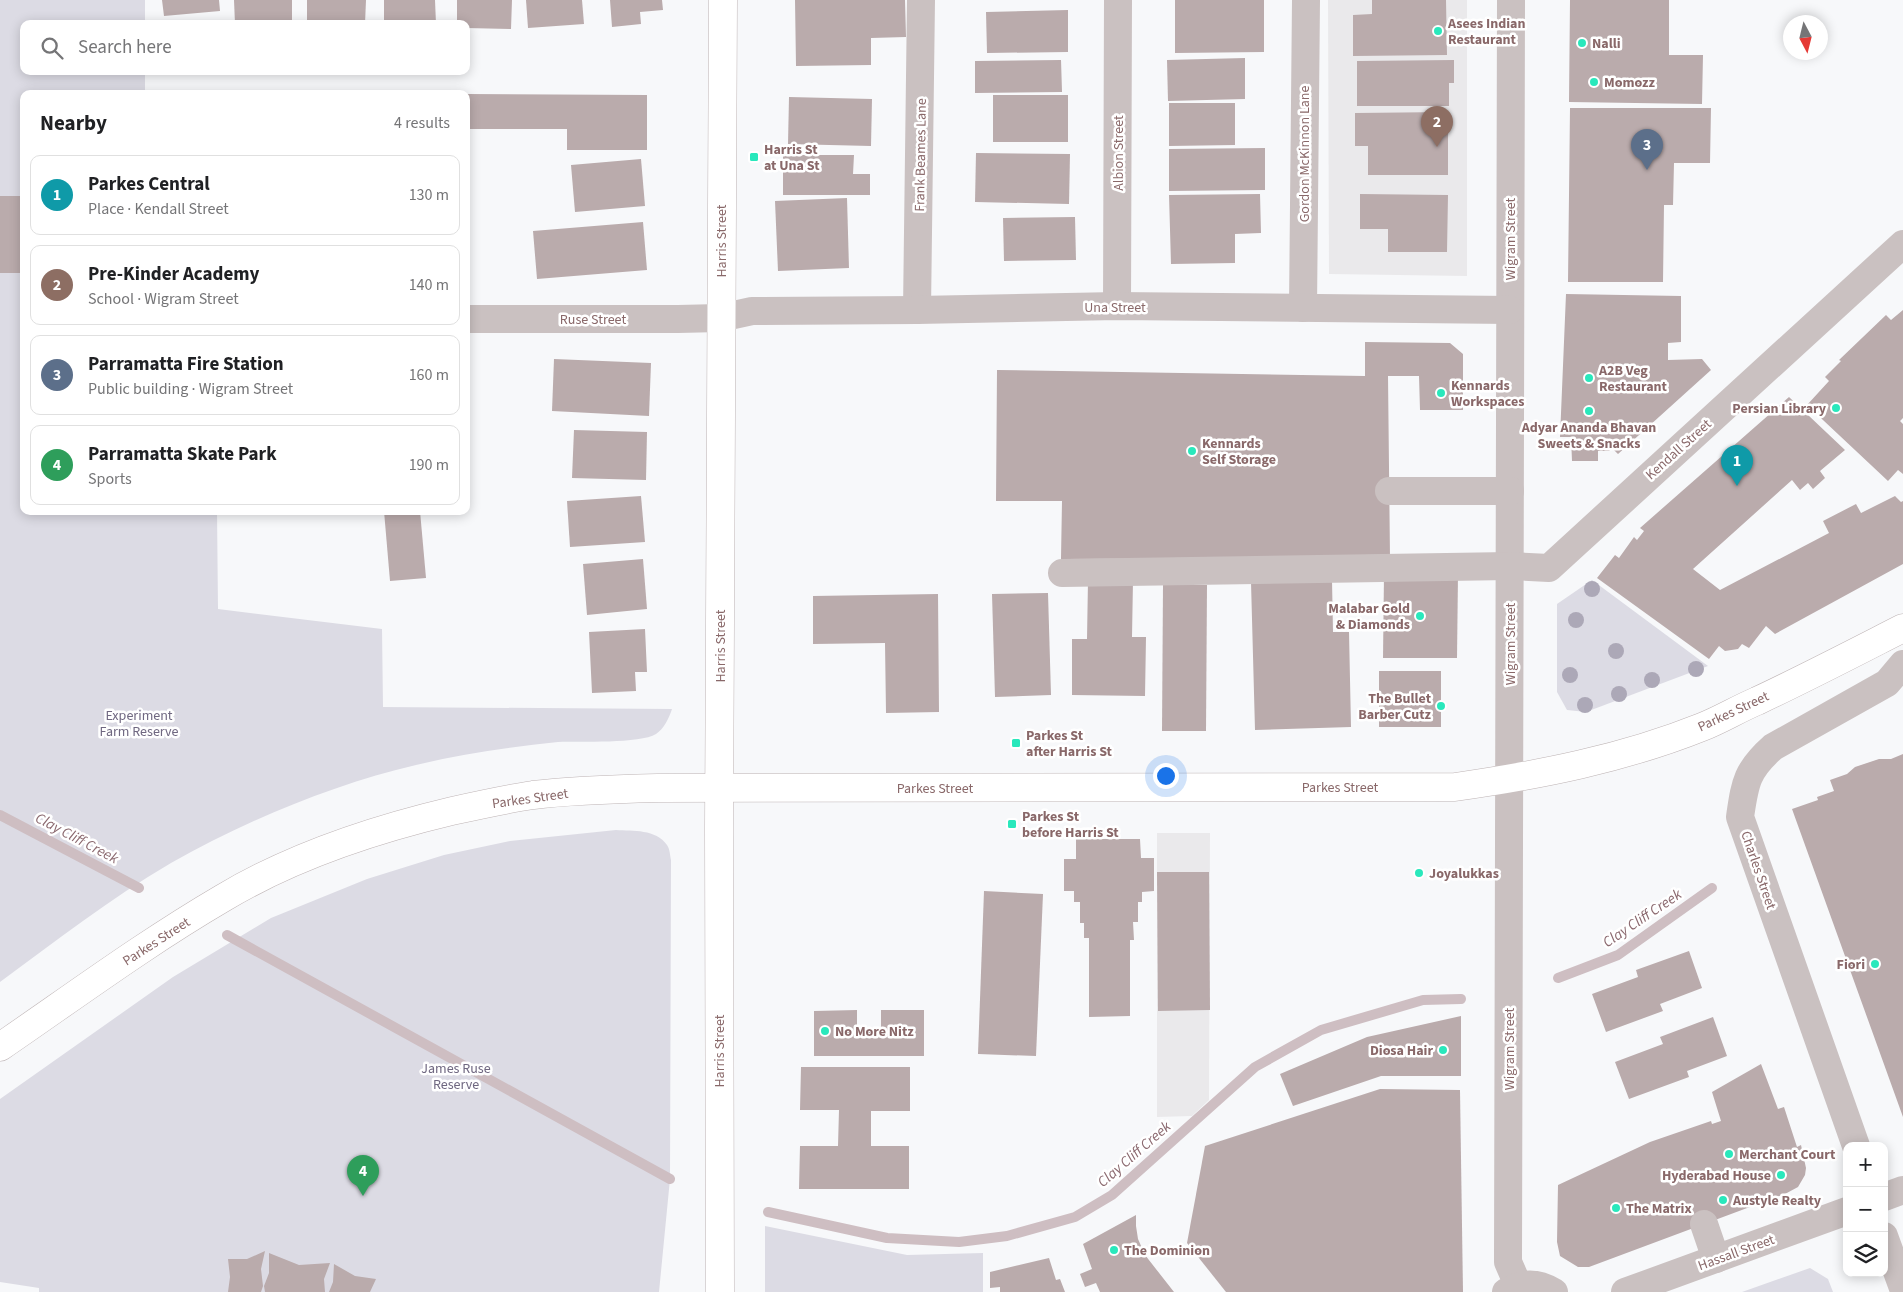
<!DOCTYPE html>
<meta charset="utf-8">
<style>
:root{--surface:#fff;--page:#f2f2f2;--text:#202124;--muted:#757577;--line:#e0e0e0;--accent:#b45309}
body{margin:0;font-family:"Source Sans 3",sans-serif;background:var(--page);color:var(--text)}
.controls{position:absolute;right:15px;bottom:15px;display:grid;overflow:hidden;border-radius:10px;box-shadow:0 2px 12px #0003}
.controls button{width:45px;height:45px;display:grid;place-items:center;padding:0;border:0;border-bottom:1px solid var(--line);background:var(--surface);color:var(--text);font:25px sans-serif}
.compass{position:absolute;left:1783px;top:15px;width:45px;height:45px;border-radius:50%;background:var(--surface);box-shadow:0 2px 12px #0003;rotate:173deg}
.you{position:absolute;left:1165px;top:775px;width:18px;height:18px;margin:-12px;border:4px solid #fff;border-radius:50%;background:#1a73e8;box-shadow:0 0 0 8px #1a73e833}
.badge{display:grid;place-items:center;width:32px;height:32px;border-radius:50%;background:var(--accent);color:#fff;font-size:16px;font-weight:700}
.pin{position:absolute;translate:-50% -41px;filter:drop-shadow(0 1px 2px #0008)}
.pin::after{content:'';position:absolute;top:26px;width:18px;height:15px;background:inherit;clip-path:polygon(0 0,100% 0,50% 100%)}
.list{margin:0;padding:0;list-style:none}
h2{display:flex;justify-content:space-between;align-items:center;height:65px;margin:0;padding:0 20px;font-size:21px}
h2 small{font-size:16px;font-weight:400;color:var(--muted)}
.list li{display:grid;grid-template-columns:32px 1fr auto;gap:15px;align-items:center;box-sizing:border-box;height:80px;margin:0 10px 10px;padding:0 10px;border:1px solid var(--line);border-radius:10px}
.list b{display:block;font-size:19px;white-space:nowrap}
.list p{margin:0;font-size:16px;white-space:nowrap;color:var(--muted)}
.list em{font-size:16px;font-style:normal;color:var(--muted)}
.icon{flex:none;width:28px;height:28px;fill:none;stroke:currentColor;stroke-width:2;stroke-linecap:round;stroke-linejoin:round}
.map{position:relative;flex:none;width:1903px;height:1292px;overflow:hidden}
.search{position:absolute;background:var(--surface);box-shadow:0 2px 12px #0003;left:20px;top:20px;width:450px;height:55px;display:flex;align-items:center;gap:12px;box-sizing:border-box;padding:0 18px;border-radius:10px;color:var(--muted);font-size:19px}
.panel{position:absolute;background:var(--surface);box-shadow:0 2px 12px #0003;left:20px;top:90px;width:450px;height:425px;border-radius:10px}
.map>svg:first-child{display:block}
.built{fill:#eae9eb}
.green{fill:#dcdbe4}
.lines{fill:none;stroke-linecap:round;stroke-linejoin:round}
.stream{stroke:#cebec2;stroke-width:10}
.building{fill:#baabac}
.major-casing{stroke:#beb4b5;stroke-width:29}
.minor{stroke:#cac1c1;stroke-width:28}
.major{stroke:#fff;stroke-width:28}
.tree{fill:#aca8b7}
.poi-dot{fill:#29e8bc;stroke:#fff;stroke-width:2}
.labels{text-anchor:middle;stroke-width:5;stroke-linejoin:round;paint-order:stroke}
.poi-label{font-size:14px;font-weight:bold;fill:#896869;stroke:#fff;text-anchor:start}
.street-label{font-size:14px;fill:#896869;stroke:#fff}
.park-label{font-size:14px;fill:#6f6780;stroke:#fff}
.water-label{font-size:15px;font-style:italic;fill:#8b696f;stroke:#fff}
</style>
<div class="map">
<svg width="1903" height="1292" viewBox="0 0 1903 1292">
<rect width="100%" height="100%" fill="#f7f8fa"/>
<!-- built -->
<g class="built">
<polygon points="1328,0 1467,0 1467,276 1329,274"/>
<polygon points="1157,833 1210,833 1209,1100 1192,1116 1157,1117"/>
</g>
<!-- green -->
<g class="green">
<path d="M0,0H145V24H24V71H145V94H24V511H217L218,609L382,629L383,707L672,709C669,718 664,729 656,734C640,744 580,741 558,742C511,747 463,754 416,765C334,784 245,821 171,863C111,898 56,941 0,982Z"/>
<polygon points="1592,580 1708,666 1586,712 1567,710 1557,692 1557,604"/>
<path d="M616,830C633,831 656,829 667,845C670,849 670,856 671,860L670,1179L659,1292H39V1288L0,1282V1099L173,977L271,918L367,879L444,855L510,841Z"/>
<polygon points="765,1226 907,1255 983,1253 983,1292 765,1292"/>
<polygon points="1810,1268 1828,1279 1833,1292 1742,1292"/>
</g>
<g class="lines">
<!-- stream -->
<g class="stream">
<polyline points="0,815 139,888"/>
<polyline points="227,935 670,1179"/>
<polyline points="1558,978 1618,955 1712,888"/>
<polyline points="768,1212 887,1238 959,1242 1007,1236 1075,1217 1112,1195 1255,1067 1321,1030 1423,1000 1461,999"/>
</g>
</g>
<!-- building -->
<g class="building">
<polygon points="162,0 219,0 220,11 164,16"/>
<polygon points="234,0 292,0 292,24 235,24"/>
<polygon points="307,0 366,0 365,24 307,24"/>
<polygon points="384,0 435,0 436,24 384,24"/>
<polygon points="457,0 512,0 511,29 466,28 466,24 457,24"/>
<polygon points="526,0 582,0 584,24 528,28"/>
<polygon points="610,0 662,0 663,10 640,12 641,24 612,27"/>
<polygon points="795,0 905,0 906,37 871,38 871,65 796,66"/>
<polygon points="1175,0 1264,0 1264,52 1175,53"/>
<polygon points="1372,0 1446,0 1447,55 1353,56 1353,15 1372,14"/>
<polygon points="1570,0 1669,0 1669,55 1703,55 1702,104 1569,102"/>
<polygon points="1068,10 1068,52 987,53 986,12"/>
<polygon points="1245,58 1245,99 1168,101 1167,60"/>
<polygon points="1061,60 1062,92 975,93 975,61"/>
<polygon points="1454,60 1454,83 1449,83 1449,106 1357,106 1357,61"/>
<polygon points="466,94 647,95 647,150 567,150 567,129 466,129"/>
<rect x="993" y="95" width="75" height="47"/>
<polygon points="789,97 872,99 871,146 788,144"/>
<polygon points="1169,103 1235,103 1235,145 1169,146"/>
<polygon points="1570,108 1711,108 1710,163 1674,163 1673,205 1664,205 1663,282 1568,282"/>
<polygon points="1448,112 1448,175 1368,175 1368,146 1355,146 1355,113"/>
<polygon points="1265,148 1265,190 1169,191 1169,149"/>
<polygon points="976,153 1070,154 1069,204 975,202"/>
<polygon points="783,155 854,155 853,174 870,174 870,195 783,195"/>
<polygon points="641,159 645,206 575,212 571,165"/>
<polygon points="1260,194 1261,233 1235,234 1235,263 1171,264 1169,195"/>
<polygon points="1360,194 1448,195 1447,252 1388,252 1388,229 1360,229"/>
<rect x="0" y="196" width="24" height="77"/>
<polygon points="847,198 849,268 778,271 775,201"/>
<polygon points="1075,217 1076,260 1004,261 1003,218"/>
<polygon points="643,222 647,270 537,279 533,231"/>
<polygon points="1566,294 1681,296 1681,342 1668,343 1668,360 1702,359 1711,370 1618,454 1612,448 1609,451 1598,451 1598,461 1572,461 1571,437 1560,437"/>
<polygon points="1903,310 1903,418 1900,421 1903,424 1903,474 1898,470 1888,481 1807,405 1829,381 1825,377 1841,361 1839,360 1886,315 1891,320"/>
<polygon points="1365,342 1450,343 1463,354 1463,410 1420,410 1419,376 1388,376 1390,558 1061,559 1062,501 996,501 997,370 1365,376"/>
<polygon points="554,359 651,363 649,416 552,411"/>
<polygon points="1789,397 1845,450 1820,471 1825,478 1813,489 1808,483 1800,490 1792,480 1693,569 1720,590 1829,533 1823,521 1856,504 1861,513 1895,496 1901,502 1903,501 1903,564 1775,634 1766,626 1749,648 1742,644 1738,649 1725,651 1719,646 1709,659 1597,578 1615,555 1619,558 1634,537 1637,540 1644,531 1640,528"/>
<polygon points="574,430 647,432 646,480 572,478"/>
<polygon points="641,496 645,542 570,547 567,501"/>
<polygon points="384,511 420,511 426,578 390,581"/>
<polygon points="643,559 647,609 587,615 583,564"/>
<polygon points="1384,574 1458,574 1457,658 1383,658"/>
<polygon points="1088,580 1133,580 1132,637 1146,637 1145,696 1072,695 1072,639 1087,639"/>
<polygon points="1332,580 1333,632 1349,632 1351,727 1255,730 1251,582"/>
<polygon points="1163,585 1207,585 1206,731 1162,731"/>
<polygon points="1048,593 1051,695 995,697 992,594"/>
<polygon points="938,594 939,712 886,713 885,643 813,644 813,596"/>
<polygon points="645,629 647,672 635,672 636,691 592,693 589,632"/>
<rect x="1379" y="671" width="62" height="56"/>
<polygon points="1903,754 1903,1117 1792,809 1818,800 1817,797 1834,791 1830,780 1847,774 1855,767 1879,759 1891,759"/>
<polygon points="1076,839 1140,839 1141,858 1154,858 1154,891 1142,892 1142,902 1138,902 1138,922 1133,922 1134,940 1130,940 1130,1016 1089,1017 1089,938 1084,938 1084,923 1080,923 1080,902 1074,902 1074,891 1064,891 1064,859 1076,859"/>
<polygon points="1157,872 1209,872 1210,1010 1158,1011"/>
<polygon points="984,891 1043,894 1036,1056 978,1054"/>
<polygon points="1689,951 1702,988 1660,1004 1663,1011 1606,1032 1592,994 1638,977 1636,970"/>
<polygon points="857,1010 857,1027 881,1027 881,1010 924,1010 924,1056 814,1056 814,1011"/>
<polygon points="1461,1016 1461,1076 1381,1076 1293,1106 1280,1074 1367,1037"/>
<polygon points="1713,1017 1727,1056 1687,1071 1689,1077 1629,1099 1615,1062 1663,1044 1660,1037"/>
<polygon points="1761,1064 1778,1109 1784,1107 1797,1147 1801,1145 1806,1168 1805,1175 1798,1187 1785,1194 1589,1267 1578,1267 1560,1256 1557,1242 1558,1185 1650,1142 1711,1121 1712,1124 1721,1121 1712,1092"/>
<polygon points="801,1067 910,1067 910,1111 871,1111 871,1146 909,1146 909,1189 799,1189 800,1146 838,1146 839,1110 800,1110"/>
<polygon points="1380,1089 1460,1090 1463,1292 1226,1292 1187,1243 1205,1146"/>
<polygon points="1136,1215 1136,1226 1138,1239 1145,1255 1174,1292 1100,1292 1096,1283 1085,1287 1080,1274 1092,1269 1083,1244"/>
<polygon points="265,1251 261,1269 263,1286 261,1292 228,1292 230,1277 228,1259 247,1259"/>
<polygon points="269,1253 299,1265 330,1263 324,1279 325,1292 265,1292 264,1286 269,1273"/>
<polygon points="1049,1258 1056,1280 1060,1279 1065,1292 1000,1292 1000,1287 990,1288 990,1272"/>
<polygon points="334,1264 355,1276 376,1279 370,1292 329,1292 333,1282"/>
</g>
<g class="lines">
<!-- major casing -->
<g class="major-casing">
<g id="major">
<path d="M0,1047C73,997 146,943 223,898C293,856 372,830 452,811C479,805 506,799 533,795C574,790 616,789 658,788L1455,787C1539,775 1622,759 1702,727C1720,720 1738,709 1757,701C1806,678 1854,653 1903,628"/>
<polyline points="720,1292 719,829 723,0"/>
</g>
</g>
<!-- minor -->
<g class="minor">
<polyline points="1511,0 1508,1262 1518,1285"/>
<polyline points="1117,306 1118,0"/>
<polyline points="1303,308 1306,0"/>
<polyline points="917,310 921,0"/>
<polyline points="466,319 678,319 720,318 752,311 917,310 1117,306 1510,310"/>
<polyline points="1389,491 1510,491"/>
<polyline points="1062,573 1510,566 1549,568 1903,244"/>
<path d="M1856,1146L1740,817C1745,783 1746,771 1773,747L1887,683L1903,664"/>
<polyline points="1884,1197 1903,1190"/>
<polyline points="1704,1224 1716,1259"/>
<polyline points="1884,1236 1903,1288"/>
<path d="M1506,1292C1523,1282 1537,1282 1554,1292"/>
<polyline points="1625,1292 1847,1211"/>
</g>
<!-- major -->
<use href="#major" class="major"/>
</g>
<!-- trees -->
<g class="tree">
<circle cx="1592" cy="589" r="8"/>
<circle cx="1576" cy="620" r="8"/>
<circle cx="1616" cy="651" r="8"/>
<circle cx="1696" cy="669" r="8"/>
<circle cx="1570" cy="675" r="8"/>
<circle cx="1652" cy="680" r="8"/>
<circle cx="1619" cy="694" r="8"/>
<circle cx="1585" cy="705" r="8"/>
</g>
<!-- markers -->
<g class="poi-dot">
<circle cx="1438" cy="31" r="5"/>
<circle cx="1582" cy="43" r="5"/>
<circle cx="1594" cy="82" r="5"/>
<rect x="749" y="152" width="10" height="10" rx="2.5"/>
<circle cx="1589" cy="378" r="5"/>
<circle cx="1441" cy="393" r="5"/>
<circle cx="1836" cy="408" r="5"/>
<circle cx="1589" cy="411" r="5"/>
<circle cx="1192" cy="451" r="5"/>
<circle cx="1420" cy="616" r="5"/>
<circle cx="1441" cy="706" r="5"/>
<rect x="1011" y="738" width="10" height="10" rx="2.5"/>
<rect x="1007" y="819" width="10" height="10" rx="2.5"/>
<circle cx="1419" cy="873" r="5"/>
<circle cx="1875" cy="964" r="5"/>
<circle cx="825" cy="1031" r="5"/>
<circle cx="1443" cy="1050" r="5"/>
<circle cx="1729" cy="1154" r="5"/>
<circle cx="1781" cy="1175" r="5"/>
<circle cx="1723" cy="1200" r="5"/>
<circle cx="1616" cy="1208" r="5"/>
<circle cx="1114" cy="1250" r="5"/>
</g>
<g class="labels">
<!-- poi labels -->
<g class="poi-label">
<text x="1448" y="28">Asees Indian<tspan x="1448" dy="16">Restaurant</tspan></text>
<text x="1592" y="48">Nalli</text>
<text x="1604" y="87">Momozz</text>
<text x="764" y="154">Harris St<tspan x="764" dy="16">at Una St</tspan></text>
<text x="1599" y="375">A2B Veg<tspan x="1599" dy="16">Restaurant</tspan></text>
<text x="1451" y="390">Kennards<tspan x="1451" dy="16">Workspaces</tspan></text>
<text x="1826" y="413" text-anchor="end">Persian Library</text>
<text x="1589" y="432" text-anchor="middle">Adyar Ananda Bhavan<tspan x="1589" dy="16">Sweets &amp; Snacks</tspan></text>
<text x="1202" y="448">Kennards<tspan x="1202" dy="16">Self Storage</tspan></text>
<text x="1410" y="613" text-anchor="end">Malabar Gold<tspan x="1410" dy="16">&amp; Diamonds</tspan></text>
<text x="1431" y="703" text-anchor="end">The Bullet<tspan x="1431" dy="16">Barber Cutz</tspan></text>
<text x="1026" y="740">Parkes St<tspan x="1026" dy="16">after Harris St</tspan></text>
<text x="1022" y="821">Parkes St<tspan x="1022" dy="16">before Harris St</tspan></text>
<text x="1429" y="878">Joyalukkas</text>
<text x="1865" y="969" text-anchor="end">Fiori</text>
<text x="835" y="1036">No More Nitz</text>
<text x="1433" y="1055" text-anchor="end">Diosa Hair</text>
<text x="1739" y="1159">Merchant Court</text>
<text x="1771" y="1180" text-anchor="end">Hyderabad House</text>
<text x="1733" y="1205">Austyle Realty</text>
<text x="1626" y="1213">The Matrix</text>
<text x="1124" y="1255">The Dominion</text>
</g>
<!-- street labels -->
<g class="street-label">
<text transform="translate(1118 153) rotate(-90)" y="5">Albion Street</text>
<text transform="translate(1304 154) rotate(-90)" y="5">Gordon McKinnon Lane</text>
<text transform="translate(920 155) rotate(-89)" y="5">Frank Beames Lane</text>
<text transform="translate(1510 239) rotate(-90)" y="5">Wigram Street</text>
<text transform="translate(721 241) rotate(-90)" y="5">Harris Street</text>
<text x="1115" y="312">Una Street</text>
<text x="593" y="324">Ruse Street</text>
<text transform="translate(1678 449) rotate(-42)" y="5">Kendall Street</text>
<text transform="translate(1510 644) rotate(-90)" y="5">Wigram Street</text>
<text transform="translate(720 646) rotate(-90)" y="5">Harris Street</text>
<text transform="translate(1733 711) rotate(-25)" y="5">Parkes Street</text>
<text x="1340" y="792">Parkes Street</text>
<text x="935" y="793">Parkes Street</text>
<text transform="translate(530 798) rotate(-8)" y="5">Parkes Street</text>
<text transform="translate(1759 870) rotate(71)" y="5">Charles Street</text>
<text transform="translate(156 941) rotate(-33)" y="5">Parkes Street</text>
<text transform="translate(1509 1049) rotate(-90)" y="5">Wigram Street</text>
<text transform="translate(719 1051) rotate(-90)" y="5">Harris Street</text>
<text transform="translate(1736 1252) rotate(-20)" y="5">Hassall Street</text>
</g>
<!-- park labels -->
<g class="park-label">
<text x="139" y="720">Experiment<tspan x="139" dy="16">Farm Reserve</tspan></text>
<text x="456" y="1073">James Ruse<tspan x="456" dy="16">Reserve</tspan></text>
</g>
<!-- water labels -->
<g class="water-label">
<text transform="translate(77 838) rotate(28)" y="5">Clay Cliff Creek</text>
<text transform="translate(1642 918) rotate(-34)" y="5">Clay Cliff Creek</text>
<text transform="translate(1134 1154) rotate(-41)" y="5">Clay Cliff Creek</text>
</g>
</g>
</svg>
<div class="controls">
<button>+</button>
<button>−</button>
<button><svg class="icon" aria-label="layers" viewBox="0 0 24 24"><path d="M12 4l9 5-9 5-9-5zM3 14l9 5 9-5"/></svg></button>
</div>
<svg class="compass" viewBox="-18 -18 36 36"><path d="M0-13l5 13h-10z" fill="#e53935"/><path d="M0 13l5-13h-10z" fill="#757577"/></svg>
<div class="you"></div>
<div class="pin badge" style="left:1737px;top:486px;background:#0f9aa8">1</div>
<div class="pin badge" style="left:1437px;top:147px;background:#8d6e63">2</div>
<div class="pin badge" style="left:1647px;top:170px;background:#5c6f8a">3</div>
<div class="pin badge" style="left:363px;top:1196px;background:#2e9e5b">4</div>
<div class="search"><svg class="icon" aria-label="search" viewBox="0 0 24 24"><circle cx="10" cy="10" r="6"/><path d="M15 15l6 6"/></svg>Search here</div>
<section class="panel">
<h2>Nearby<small>4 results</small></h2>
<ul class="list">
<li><span class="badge" style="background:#0f9aa8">1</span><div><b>Parkes Central</b><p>Place · Kendall Street</p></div><em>130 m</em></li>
<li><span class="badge" style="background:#8d6e63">2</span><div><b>Pre-Kinder Academy</b><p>School · Wigram Street</p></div><em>140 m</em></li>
<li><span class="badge" style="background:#5c6f8a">3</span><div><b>Parramatta Fire Station</b><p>Public building · Wigram Street</p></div><em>160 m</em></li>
<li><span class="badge" style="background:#2e9e5b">4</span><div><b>Parramatta Skate Park</b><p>Sports</p></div><em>190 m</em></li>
</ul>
</section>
</div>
